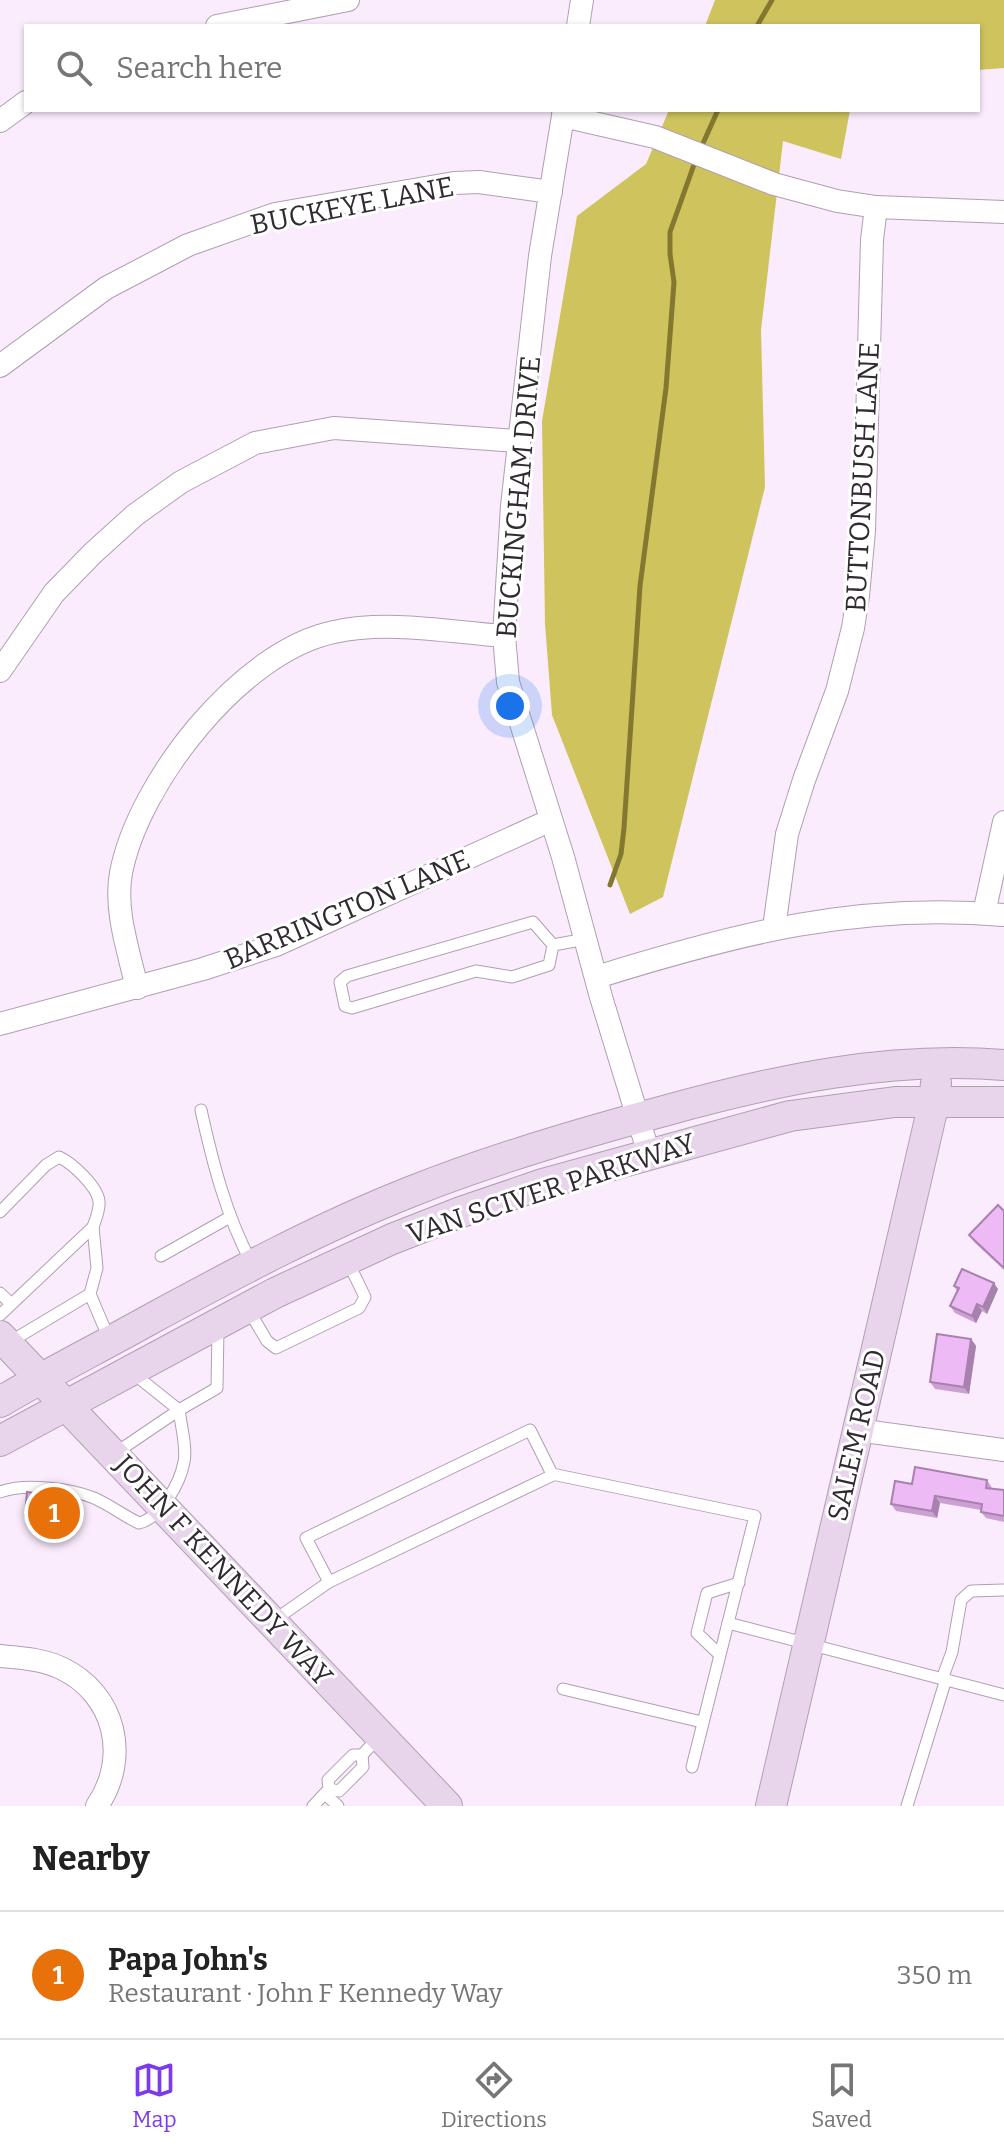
<!DOCTYPE html>
<meta charset="utf-8">
<style>
:root{--surface:#fff;--page:#f2f2f2;--text:#222;--muted:#767676;--line:#e0e0e0;--accent:#7c3aed}
body{margin:0;font-family:Bitter,serif;background:var(--page);color:var(--text)}
.you{position:absolute;left:510px;top:706px;width:28px;height:28px;margin:-20px;border:6px solid #fff;border-radius:50%;background:#1a73e8;box-shadow:0 0 0 12px #1a73e833}
.badge{display:grid;place-items:center;width:52px;height:52px;border-radius:50%;background:var(--accent);color:#fff;font-size:26px;font-weight:700}
.pin{position:absolute;translate:-50% -50%;border:4px solid #fff;box-shadow:0 2px 8px #0006}
.list{margin:0;padding:0;list-style:none}
h2{display:flex;justify-content:space-between;align-items:center;height:104px;margin:0;padding:0 32px;font-size:34px}
h2 small{font-size:26px;font-weight:400;color:var(--muted)}
.list li{display:grid;grid-template-columns:52px 1fr auto;gap:24px;align-items:center;box-sizing:border-box;height:128px;padding:0 32px;border-top:2px solid var(--line)}
.list b{display:block;font-size:30px;white-space:nowrap}
.list p{margin:0;font-size:26px;white-space:nowrap;color:var(--muted)}
.list em{font-size:26px;font-style:normal;color:var(--muted)}
.icon{flex:none;width:44px;height:44px;fill:none;stroke:currentColor;stroke-width:2;stroke-linecap:round;stroke-linejoin:round}
.map{position:relative;flex:none;width:1004px;height:1806px;overflow:hidden}
.search{position:absolute;background:var(--surface);box-shadow:0 2px 6px #0004;left:24px;right:24px;top:24px;height:88px;display:flex;align-items:center;gap:20px;box-sizing:border-box;padding:0 28px;border-radius:0px;color:var(--muted);font-size:30px}
.sheet{height:232px;background:var(--surface)}
nav{display:flex;justify-content:space-around;align-items:center;box-sizing:border-box;height:112px;border-top:2px solid var(--line);background:var(--surface);font-size:22px;color:var(--muted)}
nav a{display:grid;justify-items:center;gap:4px}
nav .on{color:var(--accent)}
.map>svg:first-child{display:block}
.forest{fill:#cec35d}
.lines{fill:none;stroke-linecap:round;stroke-linejoin:round}
.stream{stroke:#837830;stroke-width:5}
.lane-casing{stroke:#b09fb2;stroke-width:13}
.street-casing{stroke:#b09fb2;stroke-width:24}
.secondary-casing{stroke:#b09fb2;stroke-width:32}
.lane{stroke:#fff;stroke-width:11}
.street{stroke:#fff;stroke-width:22}
.secondary{stroke:#e8d5ec;stroke-width:30}
.wall{fill:#cda0d4}
.shaded-wall{fill:#a782ac}
.building{fill:#eebaf6;stroke:#a782ac;stroke-width:2}
.labels{text-anchor:middle;stroke-width:6;stroke-linejoin:round;paint-order:stroke}
.street-label{font-size:28px;fill:#302a31;stroke:#fff}
</style>
<div class="map">
<svg width="1004" height="1806" viewBox="0 0 1004 1806">
<rect width="100%" height="100%" fill="#faecfd"/>
<!-- forest -->
<g class="forest">
<polygon points="715,0 1004,0 1004,68 978,70 978,26 705,26"/>
<polygon points="669,110 850,110 841,159 783,141 761,330 765,487 663,897 630,914 552,715 545,624 542,421 577,216 646,164"/>
</g>
<g class="lines">
<!-- stream -->
<g class="stream">
<polyline points="757,26 772,0"/>
<polyline points="700,150 718,110"/>
<polyline points="610,885 621,854 624,828 640,586 666,388 674,282 670,254 670,232 696,159"/>
</g>
<!-- lane casing -->
<g class="lane-casing">
<g id="lane">
<polyline points="553,945 549,965 512,977 476,971 352,1008 345,1006 340,982 347,976 533,922 553,945 586,939"/>
<path d="M201,1110C213,1164 226,1215 252,1264"/>
<path d="M0,1212L46,1165L59,1157C72,1163 97,1186 99,1201C100,1210 96,1218 93,1227"/>
<polyline points="161,1256 230,1217"/>
<polyline points="0,1293 11,1304"/>
<polyline points="248,1309 267,1341 276,1348 359,1308 365,1297 347,1260"/>
<polyline points="0,1315 93,1227 97,1268 90,1294 110,1341"/>
<polyline points="8,1343 90,1294"/>
<polyline points="114,1454 179,1410 217,1388 218,1328"/>
<path d="M0,1492C24,1483 70,1488 94,1498C110,1505 124,1516 139,1523C161,1518 180,1483 184,1462C187,1448 181,1425 179,1410L134,1374"/>
<polyline points="329,1582 553,1475"/>
<polyline points="273,1621 329,1582 306,1538 530,1430 552,1474 755,1516 728,1623 1004,1695"/>
<polyline points="719,1654 697,1633 707,1593 739,1583"/>
<polyline points="942,1679 952,1652 961,1600 971,1591 1004,1590"/>
<polyline points="563,1689 702,1722"/>
<polyline points="692,1767 728,1623"/>
<polyline points="329,1789 339,1791 363,1767 362,1755"/>
<polyline points="325,1794 338,1806"/>
<polyline points="313,1806 329,1789 328,1780 353,1755 362,1755 380,1736"/>
<polyline points="907,1806 946,1679"/>
</g>
</g>
<!-- street casing -->
<g class="street-casing">
<g id="street">
<polyline points="217,26 348,0"/>
<polyline points="578,26 582,0"/>
<polyline points="564,110 540,256 512,506 504,636 508,682 563,857 601,997 649,1154"/>
<polyline points="563,116 655,137 774,184 837,201 876,207 1004,212"/>
<polyline points="0,121 26,102"/>
<polyline points="0,366 106,288 188,245 275,214 454,183 479,182 551,192"/>
<polyline points="0,671 54,593 93,553 135,515 181,482 255,443 334,428 518,441"/>
<polyline points="984,913 1004,822"/>
<polyline points="774,928 787,834 804,780 837,691 853,628 858,596 864,531 872,240 876,207"/>
<path d="M597,977C735,934 858,902 1004,915"/>
<path d="M137,988C129,952 114,910 121,873C138,783 241,651 334,632C388,620 449,632 504,636"/>
<polyline points="0,1024 203,969 276,945 551,820"/>
<polyline points="857,1430 1004,1450"/>
<path d="M0,1656C21,1658 42,1659 61,1668C116,1694 130,1758 97,1806"/>
</g>
</g>
<!-- secondary casing -->
<g class="secondary-casing">
<g id="secondary">
<polyline points="0,1336 447,1806"/>
<path d="M0,1402C49,1373 99,1348 149,1320C234,1274 319,1228 410,1192C492,1159 578,1134 664,1111C776,1080 887,1056 1004,1065"/>
<polyline points="0,1441 275,1293 392,1239 461,1212 543,1184 790,1116 895,1102 1004,1102"/>
<polyline points="771,1806 934,1102 936,1083"/>
</g>
</g>
<!-- lane -->
<use href="#lane" class="lane"/>
<!-- street -->
<use href="#street" class="street"/>
<!-- secondary -->
<use href="#secondary" class="secondary"/>
</g>
<!-- wall -->
<g class="wall">
<polygon points="1004,1211 1004,1270 974,1242 969,1235"/>
<polygon points="954,1286 998,1289 987,1314 982,1311 976,1323 955,1313 950,1306 957,1291"/>
<polygon points="971,1339 976,1346 969,1394 935,1389 930,1382"/>
<polygon points="987,1480 992,1488 1004,1490 1004,1522 986,1518 981,1512 981,1510 940,1503 937,1518 896,1511 891,1504 912,1484"/>
<polygon points="74,1498 79,1505 76,1527 30,1522 25,1515"/>
</g>
<!-- shaded-wall -->
<g class="shaded-wall">
<polygon points="994,1283 998,1289 987,1314 983,1307"/>
<polygon points="977,1304 982,1311 976,1323 972,1316"/>
<polygon points="971,1339 976,1346 969,1394 964,1387"/>
<polygon points="935,1496 940,1503 937,1518 932,1511"/>
<polygon points="74,1498 79,1505 76,1527 72,1520"/>
</g>
<!-- building -->
<g class="building">
<polygon points="998,1205 1004,1211 1004,1268 969,1235"/>
<polygon points="962,1269 994,1283 983,1307 977,1304 972,1316 950,1306 959,1288 954,1286"/>
<polygon points="937,1334 971,1339 964,1387 930,1382"/>
<polygon points="915,1467 987,1480 986,1488 1004,1490 1004,1516 981,1512 982,1504 935,1496 932,1511 891,1504 895,1481 912,1484"/>
<polygon points="27,1492 74,1498 72,1520 25,1515"/>
</g>
<g class="labels">
<!-- street labels -->
<g class="street-label">
<text transform="translate(352 205) rotate(-11)" y="10">BUCKEYE LANE</text>
<text transform="translate(862 477) rotate(-87)" y="10">BUTTONBUSH LANE</text>
<text transform="translate(518 497) rotate(-85)" y="10">BUCKINGHAM DRIVE</text>
<text transform="translate(347 909) rotate(-23)" y="10">BARRINGTON LANE</text>
<text transform="translate(551 1188) rotate(-18)" y="10">VAN SCIVER PARKWAY</text>
<text transform="translate(856 1435) rotate(-77)" y="10">SALEM ROAD</text>
<text transform="translate(224 1570) rotate(47)" y="10">JOHN F KENNEDY WAY</text>
</g>
</g>
</svg>
<div class="you"></div>
<div class="pin badge" style="left:54px;top:1513px;background:#e8710a">1</div>
<div class="search"><svg class="icon" aria-label="search" viewBox="0 0 24 24"><circle cx="10" cy="10" r="6"/><path d="M15 15l6 6"/></svg>Search here</div>
</div>
<section class="sheet">
<h2>Nearby<small></small></h2>
<ul class="list">
<li><span class="badge" style="background:#e8710a">1</span><div><b>Papa John's</b><p>Restaurant · John F Kennedy Way</p></div><em>350 m</em></li>
</ul>
</section>
<nav>
<a class="on"><svg class="icon" aria-label="map" viewBox="0 0 24 24"><path d="M3 6l6-2 6 2 6-2v14l-6 2-6-2-6 2zM9 4v14M15 6v14"/></svg>Map</a>
<a><svg class="icon" aria-label="directions" viewBox="0 0 24 24"><path d="M12 3l9 9-9 9-9-9zM9 14v-3h6M13 9l2 2-2 2"/></svg>Directions</a>
<a><svg class="icon" aria-label="saved" viewBox="0 0 24 24"><path d="M7 4h10v16l-5-4-5 4z"/></svg>Saved</a>
</nav>
